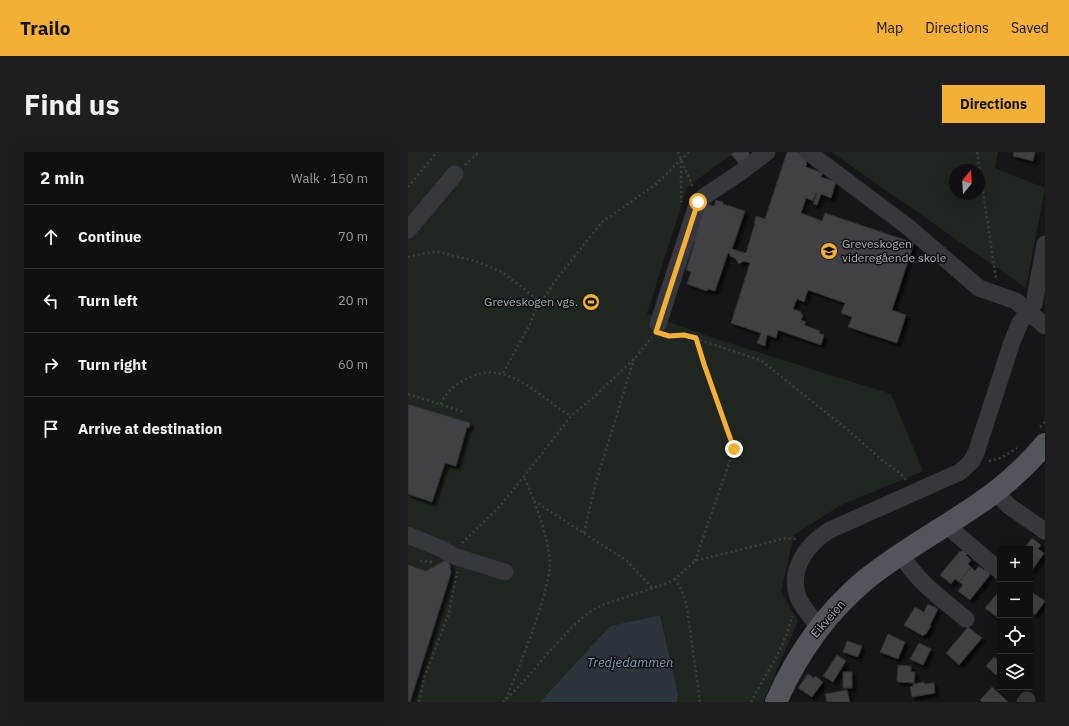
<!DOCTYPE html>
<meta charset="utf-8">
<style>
:root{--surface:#101012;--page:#1e1e20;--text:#f1f3f6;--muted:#9c9d9f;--line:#303032;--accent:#f2b134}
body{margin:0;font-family:"IBM Plex Sans",sans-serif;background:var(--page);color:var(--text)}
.controls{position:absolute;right:12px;bottom:12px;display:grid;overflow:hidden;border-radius:0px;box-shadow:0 4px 16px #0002}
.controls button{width:36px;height:36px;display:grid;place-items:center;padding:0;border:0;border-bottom:1px solid var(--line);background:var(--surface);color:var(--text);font:20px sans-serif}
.compass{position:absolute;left:541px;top:12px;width:36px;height:36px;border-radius:50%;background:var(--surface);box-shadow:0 4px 16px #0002;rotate:18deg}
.stop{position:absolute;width:12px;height:12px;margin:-9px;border:3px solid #f2b134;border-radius:50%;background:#fff}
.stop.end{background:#f2b134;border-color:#fff;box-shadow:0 1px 4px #0008}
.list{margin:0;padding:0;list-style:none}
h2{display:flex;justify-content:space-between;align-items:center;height:52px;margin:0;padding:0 16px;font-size:17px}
h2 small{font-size:13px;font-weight:400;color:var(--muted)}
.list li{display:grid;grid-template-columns:26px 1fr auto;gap:12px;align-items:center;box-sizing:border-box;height:64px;padding:0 16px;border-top:1px solid var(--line)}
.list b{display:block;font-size:15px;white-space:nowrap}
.list em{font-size:13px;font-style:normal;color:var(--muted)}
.icon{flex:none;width:22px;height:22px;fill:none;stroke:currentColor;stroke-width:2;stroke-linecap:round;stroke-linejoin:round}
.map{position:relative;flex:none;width:637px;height:550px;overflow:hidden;border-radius:0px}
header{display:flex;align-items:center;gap:24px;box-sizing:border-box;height:56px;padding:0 20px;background:var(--accent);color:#111}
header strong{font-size:19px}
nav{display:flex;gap:22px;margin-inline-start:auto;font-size:14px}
.intro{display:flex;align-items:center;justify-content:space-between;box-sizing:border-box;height:96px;padding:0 24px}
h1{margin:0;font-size:28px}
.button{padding:10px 18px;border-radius:0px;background:var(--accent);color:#111;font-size:14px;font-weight:700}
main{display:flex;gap:24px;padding:0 24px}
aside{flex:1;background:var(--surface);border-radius:0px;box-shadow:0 4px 16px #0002}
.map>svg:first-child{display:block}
.green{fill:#1e261f;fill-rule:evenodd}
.water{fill:#2c353c}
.building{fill:#404145;stroke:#303034;filter:url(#shadow)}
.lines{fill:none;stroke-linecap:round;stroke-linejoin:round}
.path{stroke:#3d3f44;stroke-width:2.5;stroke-dasharray:2 3;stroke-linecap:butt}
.minor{stroke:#37383d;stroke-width:17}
.major{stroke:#53555c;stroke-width:22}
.route{stroke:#f2b134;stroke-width:5}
.labels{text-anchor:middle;stroke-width:3;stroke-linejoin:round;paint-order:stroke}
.poi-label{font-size:12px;fill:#a8adb8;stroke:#111113;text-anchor:start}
.street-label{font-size:12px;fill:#a8adb8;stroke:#111113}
.water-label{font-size:13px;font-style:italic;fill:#7f9bb3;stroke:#111113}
</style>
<header>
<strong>Trailo</strong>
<nav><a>Map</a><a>Directions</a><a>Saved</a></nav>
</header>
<div class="intro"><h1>Find us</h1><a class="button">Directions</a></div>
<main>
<aside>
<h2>2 min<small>Walk · 150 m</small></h2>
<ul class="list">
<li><svg class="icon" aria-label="ahead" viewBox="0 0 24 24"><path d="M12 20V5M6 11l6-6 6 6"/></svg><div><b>Continue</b></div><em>70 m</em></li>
<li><svg class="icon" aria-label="left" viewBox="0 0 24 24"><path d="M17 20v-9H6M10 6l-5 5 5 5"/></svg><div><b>Turn left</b></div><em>20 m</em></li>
<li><svg class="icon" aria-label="right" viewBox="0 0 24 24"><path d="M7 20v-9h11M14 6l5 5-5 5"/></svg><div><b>Turn right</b></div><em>60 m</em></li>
<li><svg class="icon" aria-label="arrive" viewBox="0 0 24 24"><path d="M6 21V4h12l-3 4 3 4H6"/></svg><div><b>Arrive at destination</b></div></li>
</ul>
</aside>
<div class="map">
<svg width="637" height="550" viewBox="0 0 637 550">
<defs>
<filter id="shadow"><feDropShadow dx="3.5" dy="3.5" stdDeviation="1" flood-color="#0009"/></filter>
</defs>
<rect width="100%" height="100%" fill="#161618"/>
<!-- green -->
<g class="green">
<polygon points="0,0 327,0 279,35 239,162 305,186 483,242 515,319 433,353 386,383 373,440 390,469 355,550 269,550 270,542 252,463 202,474 132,550 0,550"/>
<path d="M423,0H590L587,16L637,36L618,136ZM547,18H571V42H547Z"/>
</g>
<!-- water -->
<polygon class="water" points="252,463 270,542 269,550 132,550 202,474"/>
<!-- building -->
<g class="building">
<polygon points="326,0 340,0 343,4 332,13 323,2"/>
<polygon points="379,0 390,0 399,7 398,15 415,21 413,25 428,30 423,46 413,42 409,53 405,52 409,41 408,41 405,49 398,46 393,61 414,69 417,61 506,91 484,158 498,163 489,191 440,175 444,165 433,161 437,151 400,138 396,150 389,147 385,157 393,160 393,162 395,163 393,168 398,170 396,173 412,179 411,181 416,183 413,193 370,178 368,186 359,183 357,194 349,191 353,181 323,171 342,111 336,109 331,112 327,106 322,104 322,102 320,101 307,139 300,137 299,139 279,132 283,120 278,118 287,89 283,87 295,51 306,54 308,48 315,50 315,52 337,59 324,97 338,101 347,71 346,71 348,64 357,67"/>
<polygon points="606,0 627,0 625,9 605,4"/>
<polygon points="0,252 62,271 61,276 59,275 48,314 37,311 24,350 0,342"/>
<polygon points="624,386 633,393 630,397 636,401 623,420 622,397 616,397"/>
<polygon points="555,398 559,402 558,403 563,408 560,412 563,415 551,430 547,427 543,432 532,423 552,399 553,400"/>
<polygon points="38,408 42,413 43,421 2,550 0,550 0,413 18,419"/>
<polygon points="571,414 576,418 577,417 582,421 581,422 582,423 562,448 550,439 555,433 551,430 563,415 567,419"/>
<polygon points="592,438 592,464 590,466 577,456"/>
<polygon points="625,441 637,449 627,463 622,459 622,446"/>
<polygon points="520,452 530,457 522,473 523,474 518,482 517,482 515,484 496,473 507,455 516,460"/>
<polygon points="560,475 574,486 551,513 538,501"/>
<polygon points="480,482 497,490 490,507 472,500"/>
<polygon points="439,489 454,494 450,505 435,500"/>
<polygon points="511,491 523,497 515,513 502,507"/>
<polygon points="429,503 438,509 425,530 415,524"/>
<polygon points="586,505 592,509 592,518 588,523 578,514"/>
<polygon points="490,513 503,514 503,520 507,520 506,531 489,530"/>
<rect x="435" y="520" width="9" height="16"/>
<polygon points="400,522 406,526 407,524 415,530 404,545 390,536"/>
<polygon points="516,530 516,532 526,531 527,541 504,545 502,535 505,534 505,532"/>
<polygon points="584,535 600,550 574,550 572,548"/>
<polygon points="439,538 442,550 419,550 417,542"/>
</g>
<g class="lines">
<!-- path -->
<g class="path">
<polyline points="270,0 285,36"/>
<polyline points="569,0 588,127"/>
<polyline points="273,9 273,50"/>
<polyline points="57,13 71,0"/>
<polyline points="0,35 29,0"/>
<polyline points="0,105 23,100 31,100 67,109 94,120 129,147 135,147 150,125 194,70 247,33 281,0"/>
<polyline points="258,183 261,184 276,183 349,207 355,210 441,279 474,308 493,322 499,329"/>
<polyline points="95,221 121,174 132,148"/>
<polyline points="0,242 56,260"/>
<path d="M33,252C36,242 47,233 56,228C99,204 128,244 163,264"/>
<polyline points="632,275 637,270"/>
<polyline points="581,309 593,306 609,296"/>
<polyline points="126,349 219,409 244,436"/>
<polyline points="176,381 188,330 226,207"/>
<polyline points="54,391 92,354 125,313 163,264 187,244 227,206 244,185"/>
<polyline points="12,409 25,410"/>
<polyline points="287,409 326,297 296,212 288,187"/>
<path d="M98,547C112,513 126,478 136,443C138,433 142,423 142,413C141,385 127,350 116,325"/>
<polyline points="11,550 16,526 41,461 49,420"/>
<path d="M95,550C111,535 125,519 139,502C156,484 172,464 194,453L257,432L267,427"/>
<polyline points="292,550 279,456 274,438 267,427 287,409 378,386 390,387"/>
<path d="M343,550C358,521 377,496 384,464"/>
</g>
<!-- minor -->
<g class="minor">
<polyline points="400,0 500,75 571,136 608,149 637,174"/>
<polyline points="0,78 47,22"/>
<polyline points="250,172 290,50 297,44 330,22 359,0"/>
<polyline points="587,340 601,354 637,379"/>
<polyline points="538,373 592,419"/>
<polyline points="0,383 34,397 46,404 97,420"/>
<path d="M493,402C509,430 534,447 558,467"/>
<path d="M411,476C405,466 394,456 390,445C380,417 400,391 422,378L552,320L563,310L568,301L604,190L612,171L626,152L637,92"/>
<polyline points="617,550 619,548"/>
</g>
<!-- major -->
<path class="major" d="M368,550C389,502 416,463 456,429C497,395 545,372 587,340C605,326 622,310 637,292"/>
</g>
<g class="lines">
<!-- route -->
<polyline class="route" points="290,50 248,180 261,184 276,183 288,186 296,212 326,297"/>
</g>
<!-- icons -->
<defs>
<g id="school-disc" transform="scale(0.9)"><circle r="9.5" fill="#f2b134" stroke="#111113"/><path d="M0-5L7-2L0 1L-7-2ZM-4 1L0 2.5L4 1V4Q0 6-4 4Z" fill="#111"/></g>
<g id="stadium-disc" transform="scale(0.9)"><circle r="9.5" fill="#f2b134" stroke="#111113"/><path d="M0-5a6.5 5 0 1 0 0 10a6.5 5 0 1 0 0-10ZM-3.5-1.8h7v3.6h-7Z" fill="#111"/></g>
</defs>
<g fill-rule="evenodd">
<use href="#school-disc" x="421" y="99"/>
<use href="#stadium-disc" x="183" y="150"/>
</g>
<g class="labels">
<!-- poi labels -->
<g class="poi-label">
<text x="434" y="96">Greveskogen<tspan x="434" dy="14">videregående skole</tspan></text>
<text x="170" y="154" text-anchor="end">Greveskogen vgs.</text>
</g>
<!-- street labels -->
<g class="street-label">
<text transform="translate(420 467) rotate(-49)" y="4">Eikveien</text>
</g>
<!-- water labels -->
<g class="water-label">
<text x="222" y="515">Tredjedammen</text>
</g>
</g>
</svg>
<div class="controls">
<button>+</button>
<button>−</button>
<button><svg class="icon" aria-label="locate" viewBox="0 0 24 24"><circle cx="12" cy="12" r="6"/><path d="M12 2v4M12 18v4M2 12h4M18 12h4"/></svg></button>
<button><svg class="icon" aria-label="layers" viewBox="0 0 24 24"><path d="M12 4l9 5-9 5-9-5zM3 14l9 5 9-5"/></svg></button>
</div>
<svg class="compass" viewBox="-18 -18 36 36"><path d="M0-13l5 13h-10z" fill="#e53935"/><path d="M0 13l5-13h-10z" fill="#9c9d9f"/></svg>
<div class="stop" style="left:290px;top:50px"></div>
<div class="stop end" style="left:326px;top:297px"></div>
</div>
</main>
